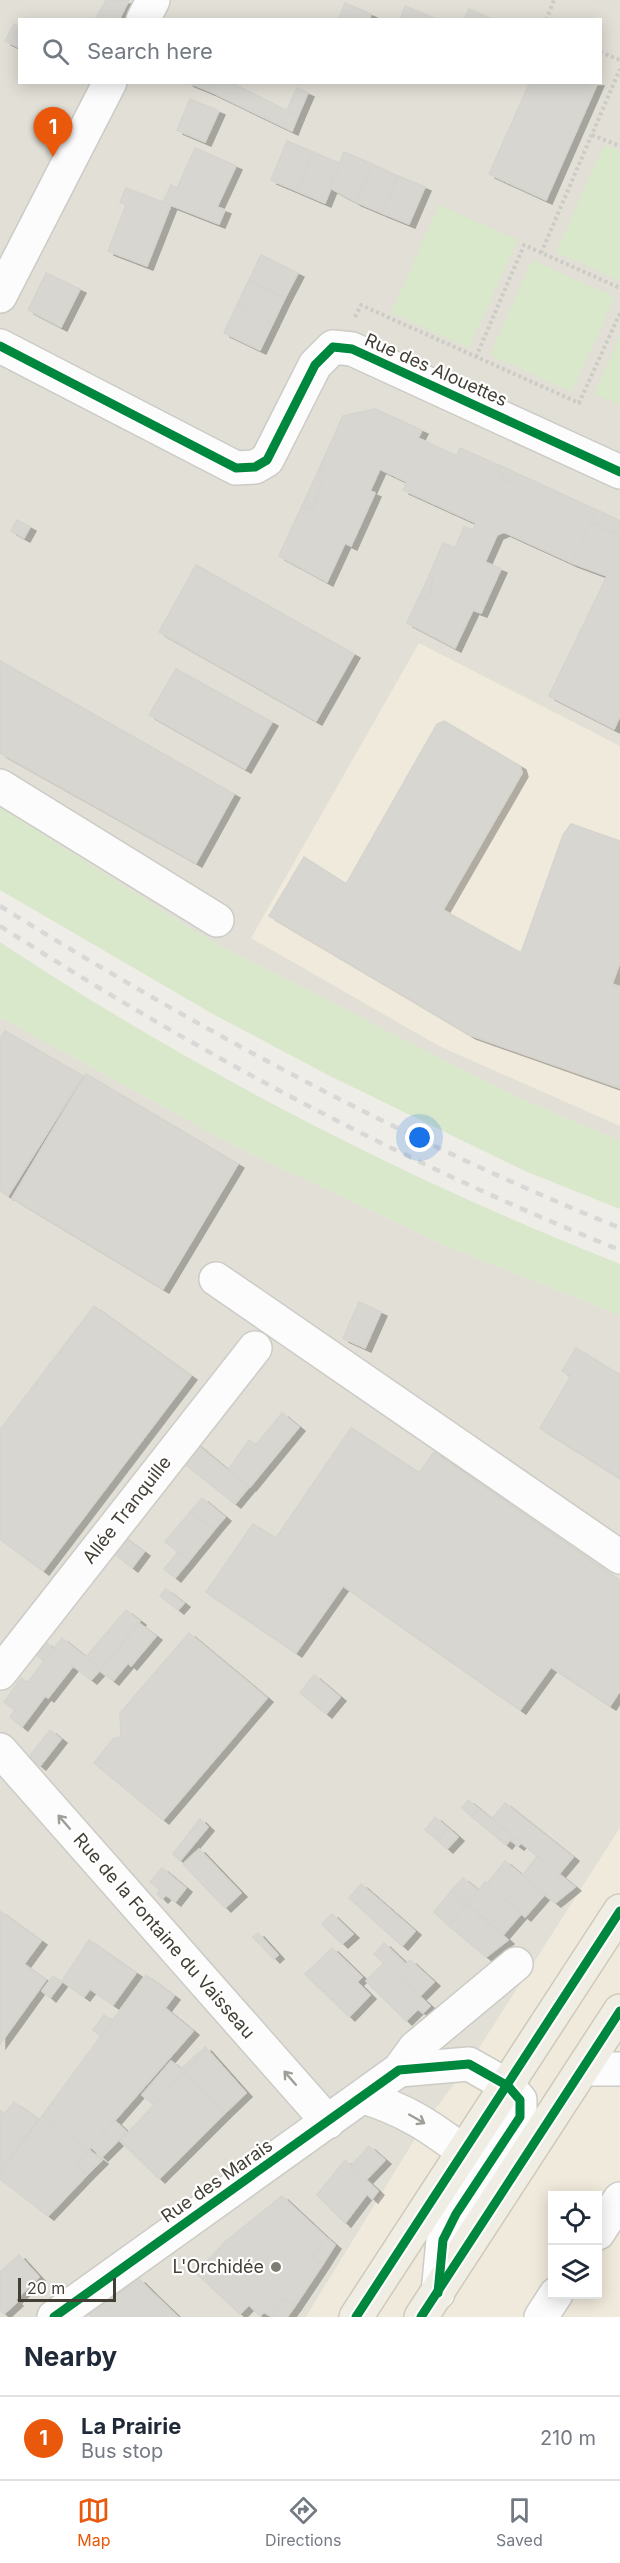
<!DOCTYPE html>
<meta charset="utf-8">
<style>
:root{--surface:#fff;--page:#f2f2f3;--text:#1f2937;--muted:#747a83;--line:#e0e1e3;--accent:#ea580c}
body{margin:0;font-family:Inter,sans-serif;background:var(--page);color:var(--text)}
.controls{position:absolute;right:18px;bottom:18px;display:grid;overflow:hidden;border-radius:0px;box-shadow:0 3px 15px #0003}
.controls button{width:54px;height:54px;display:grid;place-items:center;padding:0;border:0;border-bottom:2px solid var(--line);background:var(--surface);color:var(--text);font:30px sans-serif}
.scale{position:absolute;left:18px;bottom:15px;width:98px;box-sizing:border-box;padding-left:6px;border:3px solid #433f35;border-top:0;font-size:16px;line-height:21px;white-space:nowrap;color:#433f35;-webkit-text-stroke:4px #fff;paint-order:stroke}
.you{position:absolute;left:420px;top:1138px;width:21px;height:21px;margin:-15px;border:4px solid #fff;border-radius:50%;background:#1a73e8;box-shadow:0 0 0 9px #1a73e833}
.badge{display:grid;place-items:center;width:39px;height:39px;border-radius:50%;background:var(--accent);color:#fff;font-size:20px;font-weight:700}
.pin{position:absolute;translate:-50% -50px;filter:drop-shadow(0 2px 3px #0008)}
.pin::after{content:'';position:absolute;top:32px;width:21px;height:18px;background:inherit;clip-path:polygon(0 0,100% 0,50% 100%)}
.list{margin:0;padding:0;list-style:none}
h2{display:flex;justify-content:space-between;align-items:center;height:78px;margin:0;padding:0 24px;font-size:26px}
h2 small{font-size:20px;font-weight:400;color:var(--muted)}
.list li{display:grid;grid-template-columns:39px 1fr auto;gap:18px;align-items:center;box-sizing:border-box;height:84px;padding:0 24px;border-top:2px solid var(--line)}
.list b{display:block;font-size:22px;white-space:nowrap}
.list p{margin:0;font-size:20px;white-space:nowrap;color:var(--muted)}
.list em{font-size:20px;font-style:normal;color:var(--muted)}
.icon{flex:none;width:33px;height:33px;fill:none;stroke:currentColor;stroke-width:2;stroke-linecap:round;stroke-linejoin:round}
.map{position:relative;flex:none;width:620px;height:2317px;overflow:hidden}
.search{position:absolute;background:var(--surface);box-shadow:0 3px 15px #0003;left:18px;right:18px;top:18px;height:66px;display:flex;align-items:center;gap:15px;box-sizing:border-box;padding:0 21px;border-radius:0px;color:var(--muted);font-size:22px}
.sheet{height:162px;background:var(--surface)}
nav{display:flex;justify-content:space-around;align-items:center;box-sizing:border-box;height:84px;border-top:2px solid var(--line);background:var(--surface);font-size:16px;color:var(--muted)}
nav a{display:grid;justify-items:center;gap:3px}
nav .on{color:var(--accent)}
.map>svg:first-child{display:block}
.residential{fill:#e1dfd6;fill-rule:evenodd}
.commercial{fill:#f0eadc;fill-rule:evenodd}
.green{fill:#d9e7ca}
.building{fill:#d7d6d1;stroke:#d6d4ce;stroke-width:1.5;filter:url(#shadow)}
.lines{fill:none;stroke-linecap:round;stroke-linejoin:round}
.minor-casing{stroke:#cccbc6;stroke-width:36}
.major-casing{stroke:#cfcab7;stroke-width:36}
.path{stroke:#cccbc6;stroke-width:4;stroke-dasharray:3 3;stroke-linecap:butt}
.minor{stroke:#fcfcfc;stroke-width:33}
.major{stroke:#efede4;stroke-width:33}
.rail{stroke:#d8d8d7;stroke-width:4.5;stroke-dasharray:8 8;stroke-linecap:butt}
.cycleway-casing{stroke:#fff;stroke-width:13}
.cycleway{stroke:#00873e;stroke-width:9}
.oneway{stroke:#a09e98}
.poi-dot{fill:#7f7c74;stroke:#fff;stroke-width:2}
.labels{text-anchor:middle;stroke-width:4.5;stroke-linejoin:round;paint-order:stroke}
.street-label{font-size:18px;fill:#433f35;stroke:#fff}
.poi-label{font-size:18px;fill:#433f35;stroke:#fff;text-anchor:end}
</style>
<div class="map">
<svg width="620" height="2317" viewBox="0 0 620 2317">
<defs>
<filter id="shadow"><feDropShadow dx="6" dy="4" stdDeviation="0" flood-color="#0004"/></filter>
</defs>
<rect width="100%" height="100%" fill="#eeede8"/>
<!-- residential -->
<g class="residential">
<path d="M0,0H620V1141L517,1097L228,950L196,932L0,807ZM20,20H600V82H20Z"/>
<polygon points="0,1017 233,1145 446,1246 620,1315 620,1828 469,2064 425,2123 306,2317 0,2317"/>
</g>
<!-- commercial -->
<g class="commercial">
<polygon points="419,643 620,746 620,1126 439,1046 251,938"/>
<path d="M620,1828V2317H306L425,2123L469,2064ZM552,2196H598V2294H552Z"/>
</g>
<!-- green -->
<g class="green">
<polygon points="604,144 620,151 620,281 556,252"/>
<polygon points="439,205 518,240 469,348 391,313"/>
<polygon points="532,260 615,297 572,392 490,355"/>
<polygon points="620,336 620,405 594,394"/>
<polygon points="0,807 196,932 228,950 517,1097 620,1141 620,1209 525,1171 328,1075 213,1014 0,890"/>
<path d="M0,942C191,1069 407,1180 620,1264V1315L446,1246L233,1145L0,1017Z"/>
</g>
<!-- building -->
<g class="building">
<polygon points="106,0 129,0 119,20 95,20"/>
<polygon points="345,3 371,14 369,20 338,20"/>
<polygon points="405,6 434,18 433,20 400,20"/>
<polygon points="469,9 494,20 464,20"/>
<polygon points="14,24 20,27 20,48 5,41"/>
<polygon points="187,82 212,82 213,83 209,91"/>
<polygon points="230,82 298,116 292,131 209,91 213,82"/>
<polygon points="530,82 598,82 546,200 489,174"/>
<polygon points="297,88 308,93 298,116 287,110"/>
<polygon points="190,99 219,111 205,142 177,130"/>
<polygon points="287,141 313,152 297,191 271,180"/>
<polygon points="195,148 236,166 217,207 225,210 219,224 163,202 171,185 177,188"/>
<polygon points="313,152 341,164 325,203 297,191"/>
<polygon points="344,152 372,164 356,202 330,188"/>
<polygon points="372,164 398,176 382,213 356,202"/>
<polygon points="398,176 425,187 409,224 382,213"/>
<polygon points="126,188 171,205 147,266 108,251 126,205 120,202"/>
<polygon points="261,255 298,273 285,298 249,280"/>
<polygon points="46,273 80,289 61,327 28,310"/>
<polygon points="249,280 285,298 273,323 237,305"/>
<polygon points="237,305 273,323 260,350 224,333"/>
<polygon points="375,409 422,430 418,438 457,456 460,448 501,466 498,472 502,473 501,477 512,482 516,473 597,510 572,563 504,532 497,535 485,562 501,569 481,613 473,610 455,648 407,623 420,595 429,598 432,590 429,589 434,578 429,576 443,543 455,548 464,527 473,530 476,523 403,490 407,482 380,469 370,491 375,493 351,546 345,543 327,582 279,556 302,506 311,510 322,484 317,481 323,468 320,467 343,416"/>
<polygon points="501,466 516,473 512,482 501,477 502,473 498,472"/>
<polygon points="320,467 323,468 317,481 322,484 311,510 302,506"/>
<polygon points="597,510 620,521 620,536 591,522"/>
<polygon points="17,520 30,527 24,538 11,531"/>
<polygon points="591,522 620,536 620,716 614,729 549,696 607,576 572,563"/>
<polygon points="196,565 354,654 316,721 159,632"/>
<polygon points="429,576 434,578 429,589 432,590 429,598 420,595"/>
<polygon points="0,661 234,794 196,863 0,753"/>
<polygon points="176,669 272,722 245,769 149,715"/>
<polygon points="444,721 520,766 522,773 443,910 521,953 563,835 571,824 620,841 620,962 612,984 620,987 620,1088 470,1035 269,916 304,857 346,884 437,724"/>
<polygon points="5,1031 83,1076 8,1196 0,1190 0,1039"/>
<polygon points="86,1074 238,1164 163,1289 12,1198"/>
<polygon points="359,1302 381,1312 365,1348 343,1338"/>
<polygon points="94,1306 191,1376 43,1571 0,1539 0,1430"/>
<polygon points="576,1348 620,1375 620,1478 540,1428 571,1376 562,1371"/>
<polygon points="282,1413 299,1427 250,1487 228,1470 249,1440 256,1445"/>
<polygon points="351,1428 419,1473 434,1452 620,1581 620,1691 610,1706 551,1667 520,1710 343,1586 296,1653 206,1592 253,1524 276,1538"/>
<polygon points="195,1443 249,1487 235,1504 181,1461"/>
<polygon points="202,1498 225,1517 214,1530 191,1511"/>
<polygon points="191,1511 214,1530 189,1561 165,1542"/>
<polygon points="120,1534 144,1552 132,1568 108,1549"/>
<polygon points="178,1552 189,1561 175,1578 164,1569"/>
<polygon points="166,1589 184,1603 178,1610 160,1596"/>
<polygon points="126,1610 140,1621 101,1669 86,1657"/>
<polygon points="139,1623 156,1636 131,1666 128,1663 113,1681 100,1671"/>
<polygon points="189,1633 267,1698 163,1820 94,1763 114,1738 121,1737 120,1713"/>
<polygon points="62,1638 101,1669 91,1680 73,1666 48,1698 45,1696 22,1727 10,1717 15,1710 4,1702 21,1678 27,1683"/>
<polygon points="45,1642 54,1649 44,1661 35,1654"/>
<polygon points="314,1675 340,1697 326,1714 300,1693"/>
<polygon points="50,1730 61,1739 40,1766 29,1757"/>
<polygon points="468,1800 479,1809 472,1817 462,1808"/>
<polygon points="505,1803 573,1857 559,1874 492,1819"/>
<polygon points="479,1809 492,1819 521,1843 518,1846 510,1840 506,1845 472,1817"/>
<polygon points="435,1817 448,1828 438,1841 425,1830"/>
<polygon points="200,1819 208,1827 180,1861 173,1854"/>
<polygon points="448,1828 458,1837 447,1849 438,1841"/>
<polygon points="199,1849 241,1893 225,1908 183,1864"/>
<polygon points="537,1856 575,1887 555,1903 522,1876"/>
<polygon points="505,1861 545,1894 525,1917 487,1884"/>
<polygon points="162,1868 186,1888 175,1902 166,1895 162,1899 157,1894 160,1890 150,1882"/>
<polygon points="463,1878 478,1890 467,1904 452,1890"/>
<polygon points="485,1882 521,1914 503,1935 467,1904"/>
<polygon points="361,1884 415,1931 402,1946 349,1898"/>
<polygon points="452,1890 467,1904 449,1926 434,1912"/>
<polygon points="467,1904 508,1940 486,1957 449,1926"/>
<polygon points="0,1911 41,1941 24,1964 46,1980 0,2044"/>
<polygon points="332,1914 353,1934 342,1944 322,1924"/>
<polygon points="258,1933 278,1955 274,1959 253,1937"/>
<polygon points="89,1940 136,1973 113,2005 90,1989 84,1997 62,1981"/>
<polygon points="384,1943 406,1964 410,1960 434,1982 419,1997 374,1954"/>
<polygon points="332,1948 362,1977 357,1982 370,1995 349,2017 305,1974"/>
<polygon points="384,1963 430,2006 423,2013 418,2009 406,2021 366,1981"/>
<polygon points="146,1975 174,1996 165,2008 193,2031 89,2150 42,2116"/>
<polygon points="53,1976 62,1982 50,1998 42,1991"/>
<polygon points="104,2015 112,2021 101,2036 93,2030"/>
<polygon points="205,2047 207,2049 185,2072 181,2069"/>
<polygon points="207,2049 246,2093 224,2114 185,2072"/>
<polygon points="171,2061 185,2072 154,2105 142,2095"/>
<polygon points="185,2072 224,2114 159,2179 120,2141"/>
<polygon points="14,2102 38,2119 0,2172 0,2110 4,2114"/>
<polygon points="42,2116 89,2150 77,2164 87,2175 48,2216 0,2179 0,2173"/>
<polygon points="115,2121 127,2132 102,2157 91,2147"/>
<polygon points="369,2146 385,2160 366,2180 351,2166"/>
<polygon points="89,2150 102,2160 87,2175 77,2164"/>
<polygon points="345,2160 378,2191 372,2199 367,2194 345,2223 317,2195"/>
<polygon points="282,2196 326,2237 312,2257 323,2264 295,2306 283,2298 272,2317 264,2312 260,2316 249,2305 240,2314 196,2273 226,2241"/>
<polygon points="326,2237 335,2245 323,2264 312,2257"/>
<polygon points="19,2255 39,2277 15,2300 17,2302 4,2314 0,2310 0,2272"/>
<polygon points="139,2279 151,2291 178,2317 121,2317 105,2303"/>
<polygon points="283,2298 295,2306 287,2317 272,2317"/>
<polygon points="105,2303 121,2317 92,2317 89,2315"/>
</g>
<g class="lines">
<!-- minor casing -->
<g class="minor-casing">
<g id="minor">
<polyline points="143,20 153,0"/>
<polyline points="0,296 110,82"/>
<polyline points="0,346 236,468 255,467 267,460 315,365 333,347 352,349 620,472"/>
<polyline points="0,786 217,920"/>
<polyline points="216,1279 620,1557"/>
<polyline points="0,1673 255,1348"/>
<polyline points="0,1750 328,2122"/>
<polyline points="583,2069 620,2069"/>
<polyline points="399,2070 469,2064 508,2086 520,2100 520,2117 456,2214 443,2240 438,2293"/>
<path d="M364,2097C407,2111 428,2125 464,2152"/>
<polyline points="598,2233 620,2199"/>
<polyline points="54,2317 399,2070 415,2048 516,1964"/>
<polyline points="541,2317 556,2294"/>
</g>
</g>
<!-- major casing -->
<g class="major-casing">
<g id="major">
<polyline points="356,2317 620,1911"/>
<polyline points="421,2317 620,2011"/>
</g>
</g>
<!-- path -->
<g class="path">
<polyline points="546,20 554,0"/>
<polyline points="600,52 620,60"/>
<polyline points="592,135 620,146"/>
<polyline points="541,253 620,69"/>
<polyline points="355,317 361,305 579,403 620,313"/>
<polyline points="476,357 524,245 620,288"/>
</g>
<!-- minor -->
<use href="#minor" class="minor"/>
<!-- major -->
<use href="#major" class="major"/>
<!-- rail -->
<g class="rail">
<path d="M0,906C198,1029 403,1140 620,1228"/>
<path d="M0,926C196,1052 403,1163 620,1250"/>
</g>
<!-- cycleway casing -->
<g class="cycleway-casing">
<g id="cycleway">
<polyline points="0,346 236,468 255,467 267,460 315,365 333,347 352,349 620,472"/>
<polyline points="54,2317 399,2070 469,2064 508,2086 520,2100 520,2117 456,2214 443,2240 438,2293"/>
<polyline points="356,2317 620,1911"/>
<polyline points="421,2317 620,2011"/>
</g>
</g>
<!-- cycleway -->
<use href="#cycleway" class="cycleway"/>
</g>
<!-- one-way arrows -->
<defs><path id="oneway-shaft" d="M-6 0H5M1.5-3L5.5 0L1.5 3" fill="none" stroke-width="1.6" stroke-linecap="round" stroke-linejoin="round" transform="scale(1.5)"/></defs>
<g class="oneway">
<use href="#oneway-shaft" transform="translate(64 1822) rotate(-131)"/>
<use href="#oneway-shaft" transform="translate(290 2078) rotate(-131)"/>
<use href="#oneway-shaft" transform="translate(417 2119) rotate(30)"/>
</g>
<!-- markers -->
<circle class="poi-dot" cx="276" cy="2267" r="6"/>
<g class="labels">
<!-- street labels -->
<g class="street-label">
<text transform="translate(436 370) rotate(24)" y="6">Rue des Alouettes</text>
<text transform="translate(127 1510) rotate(-52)" y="6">Allée Tranquille</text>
<text transform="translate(164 1936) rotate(49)" y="6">Rue de la Fontaine du Vaisseau</text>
<text transform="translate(217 2181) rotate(-35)" y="6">Rue des Marais</text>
</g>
<!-- poi labels -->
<g class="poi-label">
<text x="264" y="2273">L'Orchidée</text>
</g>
</g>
</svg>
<div class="controls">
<button><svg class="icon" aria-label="locate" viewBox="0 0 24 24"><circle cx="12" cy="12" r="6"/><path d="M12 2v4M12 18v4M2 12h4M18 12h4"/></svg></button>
<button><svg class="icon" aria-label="layers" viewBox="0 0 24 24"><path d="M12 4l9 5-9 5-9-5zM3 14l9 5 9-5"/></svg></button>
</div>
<div class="scale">20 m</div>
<div class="you"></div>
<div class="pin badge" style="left:53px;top:157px">1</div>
<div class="search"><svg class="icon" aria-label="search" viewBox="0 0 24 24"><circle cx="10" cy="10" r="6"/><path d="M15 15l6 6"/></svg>Search here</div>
</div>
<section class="sheet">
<h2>Nearby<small></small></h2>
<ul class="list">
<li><span class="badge">1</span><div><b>La Prairie</b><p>Bus stop</p></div><em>210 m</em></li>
</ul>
</section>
<nav>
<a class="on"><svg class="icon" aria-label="map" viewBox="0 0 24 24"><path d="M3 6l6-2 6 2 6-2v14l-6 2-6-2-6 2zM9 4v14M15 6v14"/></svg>Map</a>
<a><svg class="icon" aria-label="directions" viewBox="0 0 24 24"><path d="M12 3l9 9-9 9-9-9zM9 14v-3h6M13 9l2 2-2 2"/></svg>Directions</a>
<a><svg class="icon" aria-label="saved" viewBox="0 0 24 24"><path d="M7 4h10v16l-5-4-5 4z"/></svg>Saved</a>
</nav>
